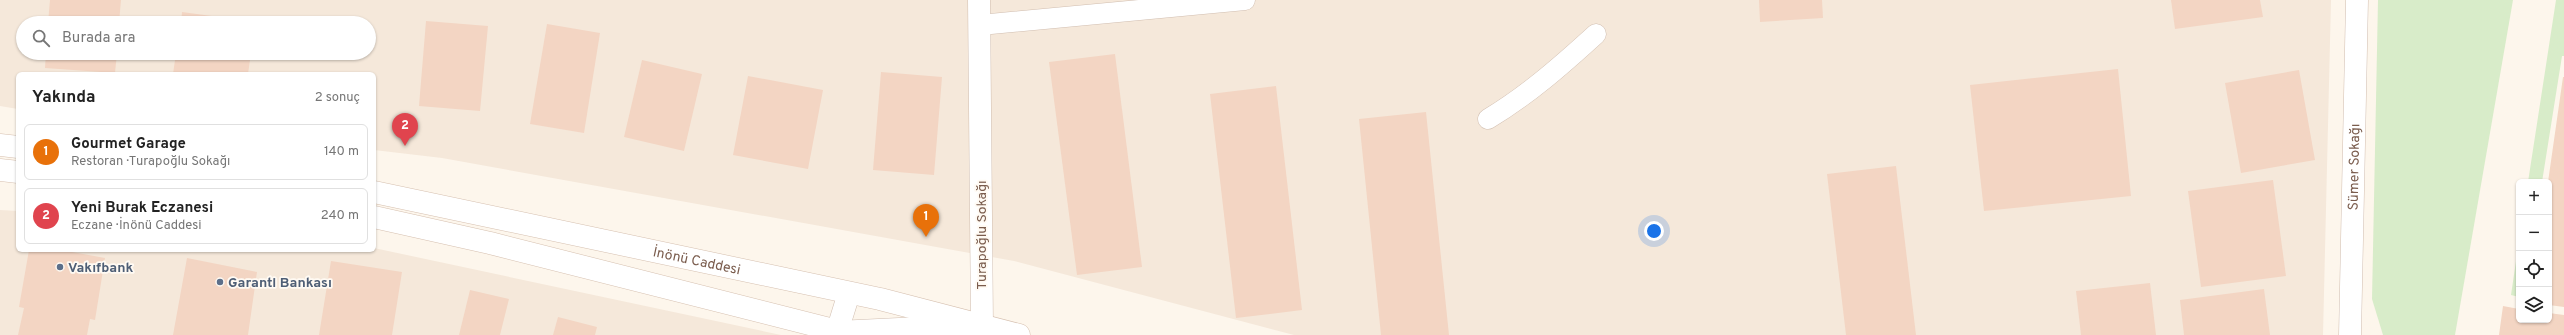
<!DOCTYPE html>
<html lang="tr">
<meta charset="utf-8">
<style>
:root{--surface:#fff;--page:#f2f2f2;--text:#222;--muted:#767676;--line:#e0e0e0;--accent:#0b8043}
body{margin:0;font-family:Overpass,sans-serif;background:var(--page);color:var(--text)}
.controls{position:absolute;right:12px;bottom:12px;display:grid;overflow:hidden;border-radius:6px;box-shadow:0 1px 3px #0004}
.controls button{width:36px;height:36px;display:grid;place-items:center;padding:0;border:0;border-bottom:1px solid var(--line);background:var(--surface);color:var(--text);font:20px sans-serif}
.you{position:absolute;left:1654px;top:231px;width:14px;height:14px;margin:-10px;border:3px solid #fff;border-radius:50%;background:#1a73e8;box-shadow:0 0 0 6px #1a73e833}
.badge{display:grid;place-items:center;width:26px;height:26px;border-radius:50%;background:var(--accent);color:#fff;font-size:13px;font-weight:700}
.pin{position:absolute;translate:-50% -33px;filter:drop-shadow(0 1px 2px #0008)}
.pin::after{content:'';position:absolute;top:21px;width:14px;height:12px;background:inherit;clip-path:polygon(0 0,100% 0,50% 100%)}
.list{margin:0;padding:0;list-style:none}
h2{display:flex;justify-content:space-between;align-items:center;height:52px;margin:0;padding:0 16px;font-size:17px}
h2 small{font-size:13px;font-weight:400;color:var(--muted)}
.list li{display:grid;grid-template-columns:26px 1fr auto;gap:12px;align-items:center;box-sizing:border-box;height:56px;margin:0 8px 8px;padding:0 8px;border:1px solid var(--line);border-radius:6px}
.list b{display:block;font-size:15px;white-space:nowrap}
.list p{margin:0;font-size:13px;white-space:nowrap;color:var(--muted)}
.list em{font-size:13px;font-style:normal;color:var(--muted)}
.icon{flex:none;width:22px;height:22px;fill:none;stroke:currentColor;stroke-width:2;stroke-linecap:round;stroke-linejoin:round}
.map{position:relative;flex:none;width:2564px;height:335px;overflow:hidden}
.search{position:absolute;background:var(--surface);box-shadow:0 1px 3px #0004;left:16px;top:16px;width:360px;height:44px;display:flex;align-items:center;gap:10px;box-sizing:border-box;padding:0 14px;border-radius:22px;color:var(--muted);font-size:15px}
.panel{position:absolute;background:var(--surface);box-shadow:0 1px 3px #0004;left:16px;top:72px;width:360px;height:180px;border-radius:6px}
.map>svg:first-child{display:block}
.residential{fill:#f5e8da;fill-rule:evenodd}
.green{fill:#d8ecc9}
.building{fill:#f3d5c3}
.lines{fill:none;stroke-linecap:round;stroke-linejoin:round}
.service-casing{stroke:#d1beb0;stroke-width:21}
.minor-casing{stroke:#d1beb0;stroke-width:23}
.secondary-casing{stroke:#d6c0b0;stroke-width:23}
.service{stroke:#fff;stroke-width:20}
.minor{stroke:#fff;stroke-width:22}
.secondary{stroke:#fff;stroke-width:22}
.service-dot{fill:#5c6f8a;stroke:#fffaf3;stroke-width:1.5}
.labels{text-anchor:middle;stroke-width:3.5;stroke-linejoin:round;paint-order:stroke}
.street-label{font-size:14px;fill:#7a5c4d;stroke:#fffaf3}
.service-label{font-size:14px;font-weight:bold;fill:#4e5e75;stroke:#fffaf3;text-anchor:start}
</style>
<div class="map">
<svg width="2564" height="335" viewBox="0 0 2564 335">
<rect width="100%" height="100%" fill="#fdf6ec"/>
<!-- residential -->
<g class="residential">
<path d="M0,0H2331L2323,335H1294L1014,261L442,158L374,150V74H18V109L0,106ZM23,23H369V53H23Z"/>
<polygon points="0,210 18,211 18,250 374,250 374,248 781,335 0,335"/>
</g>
<!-- green -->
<g class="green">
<polygon points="2378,0 2513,0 2455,335 2383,335 2372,299"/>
<polygon points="2556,0 2564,0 2564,56 2562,56 2542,182 2528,182"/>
<polygon points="2519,241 2519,297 2511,295"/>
</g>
<!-- building -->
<g class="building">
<polygon points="50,0 121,0 119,23 48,23"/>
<polygon points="1759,0 1822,0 1823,18 1760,22"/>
<polygon points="2171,0 2260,0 2263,17 2175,29"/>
<polygon points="182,12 256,22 256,23 181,23"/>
<polygon points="426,21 488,26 480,111 419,106"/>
<polygon points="547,24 600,33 584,133 530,124"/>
<polygon points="46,53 117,53 115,73 45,68"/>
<polygon points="176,53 251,53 248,74 173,74"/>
<polygon points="1115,54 1142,267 1077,275 1049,62"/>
<polygon points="642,60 702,74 684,151 624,137"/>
<polygon points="2118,69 2131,196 1984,211 1970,85"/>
<polygon points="2299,70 2315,160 2241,173 2225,83"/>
<polygon points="881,72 942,77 934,175 873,170"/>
<polygon points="748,76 823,90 808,169 733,155"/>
<polygon points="2563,77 2564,77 2564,307 2549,305 2548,182"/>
<polygon points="1276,86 1302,310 1236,318 1210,94"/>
<polygon points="1426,112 1449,335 1381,335 1359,119"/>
<polygon points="1896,166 1916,335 1846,335 1827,174"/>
<polygon points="2273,180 2286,276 2201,287 2188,191"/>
<polygon points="29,250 61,250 105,258 95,320 90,319 87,335 18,335 24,308 19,307"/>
<polygon points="187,258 257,272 248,335 173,335"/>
<polygon points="331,261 402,272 392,335 319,335"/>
<polygon points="2150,283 2156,335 2081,335 2076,291"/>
<polygon points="2264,289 2270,335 2184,335 2180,300"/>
<polygon points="470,290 509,299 500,335 459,335"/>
<polygon points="2503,306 2519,309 2519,320 2549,320 2549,313 2564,315 2564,335 2499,335"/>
<polygon points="558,317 597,327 595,335 553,335"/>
</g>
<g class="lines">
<!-- service casing -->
<g class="service-casing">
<g id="service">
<polyline points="980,25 1245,0"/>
<path d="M1488,119C1528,95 1562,65 1596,34"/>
</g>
</g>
<!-- minor casing -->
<g class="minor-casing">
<g id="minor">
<polyline points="837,332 982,325 979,0"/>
<polyline points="836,335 849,293"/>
<path id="s1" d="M2350,335L2357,0"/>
</g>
</g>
<!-- secondary casing -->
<g class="secondary-casing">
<g id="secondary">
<polyline points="0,145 18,147"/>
<polyline points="0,170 18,172"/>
<path id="s2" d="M374,192L880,299L1019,335"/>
<polyline points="374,217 490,243 853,335"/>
</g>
</g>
<!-- service -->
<use href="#service" class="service"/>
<!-- minor -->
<use href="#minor" class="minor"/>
<!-- secondary -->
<use href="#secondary" class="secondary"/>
</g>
<!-- markers -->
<g class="service-dot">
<circle cx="60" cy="267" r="4"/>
<circle cx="220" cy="282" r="4"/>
</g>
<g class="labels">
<!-- street labels -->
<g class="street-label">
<text dy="5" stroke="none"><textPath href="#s1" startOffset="168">Sümer Sokağı</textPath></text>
<text transform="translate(981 235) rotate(-90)" y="5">Turapoğlu Sokağı</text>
<text dy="5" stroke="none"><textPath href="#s2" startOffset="330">İnönü Caddesi</textPath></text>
</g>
<!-- service labels -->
<g class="service-label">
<text x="68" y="272">Vakıfbank</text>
<text x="228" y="287">Garanti Bankası</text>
</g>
</g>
</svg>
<div class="controls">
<button>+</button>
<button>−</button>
<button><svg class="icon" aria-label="locate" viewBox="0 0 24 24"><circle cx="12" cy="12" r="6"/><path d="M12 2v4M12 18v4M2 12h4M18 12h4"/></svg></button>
<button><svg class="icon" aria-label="layers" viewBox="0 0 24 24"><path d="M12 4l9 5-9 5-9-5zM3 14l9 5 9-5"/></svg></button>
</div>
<div class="you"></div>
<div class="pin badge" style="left:926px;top:237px;background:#e8710a">1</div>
<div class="pin badge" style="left:405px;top:146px;background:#e0444e">2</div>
<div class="search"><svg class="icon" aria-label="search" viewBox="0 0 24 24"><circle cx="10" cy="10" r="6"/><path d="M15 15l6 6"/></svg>Burada ara</div>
<section class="panel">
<h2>Yakında<small>2 sonuç</small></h2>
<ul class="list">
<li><span class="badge" style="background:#e8710a">1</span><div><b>Gourmet Garage</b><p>Restoran · Turapoğlu Sokağı</p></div><em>140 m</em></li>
<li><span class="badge" style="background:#e0444e">2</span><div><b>Yeni Burak Eczanesi</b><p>Eczane · İnönü Caddesi</p></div><em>240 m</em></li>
</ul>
</section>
</div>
